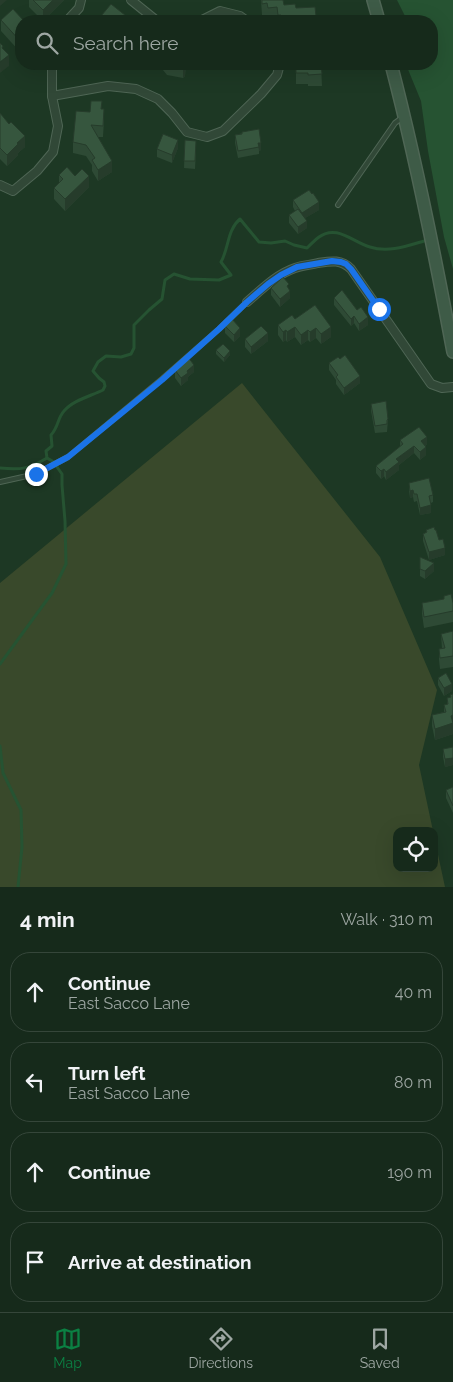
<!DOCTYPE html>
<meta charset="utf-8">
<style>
:root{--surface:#162a1b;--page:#1f3224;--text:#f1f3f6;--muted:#9ea7a3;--line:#35463a;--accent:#0b8043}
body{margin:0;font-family:Raleway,sans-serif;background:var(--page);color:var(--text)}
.controls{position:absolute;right:15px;bottom:15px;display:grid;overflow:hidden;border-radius:10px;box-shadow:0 5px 20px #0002}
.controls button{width:45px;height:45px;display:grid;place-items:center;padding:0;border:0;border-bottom:1px solid var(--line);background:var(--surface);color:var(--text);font:25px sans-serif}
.stop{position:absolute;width:15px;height:15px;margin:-11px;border:4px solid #1a73e8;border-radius:50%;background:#fff}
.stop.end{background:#1a73e8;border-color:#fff;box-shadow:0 1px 5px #0008}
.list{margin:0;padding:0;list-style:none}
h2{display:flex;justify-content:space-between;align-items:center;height:65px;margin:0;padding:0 20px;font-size:21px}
h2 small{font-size:16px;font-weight:400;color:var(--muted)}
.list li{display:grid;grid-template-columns:32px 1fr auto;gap:15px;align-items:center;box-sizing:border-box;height:80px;margin:0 10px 10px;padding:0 10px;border:1px solid var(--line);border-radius:20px}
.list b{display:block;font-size:19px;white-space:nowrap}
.list p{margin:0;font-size:16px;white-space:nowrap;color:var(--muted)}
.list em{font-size:16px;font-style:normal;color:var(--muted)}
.icon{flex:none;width:28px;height:28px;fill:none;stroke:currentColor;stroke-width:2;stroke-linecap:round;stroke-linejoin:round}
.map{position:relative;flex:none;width:453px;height:887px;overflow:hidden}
.search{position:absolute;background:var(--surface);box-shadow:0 5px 20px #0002;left:15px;right:15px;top:15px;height:55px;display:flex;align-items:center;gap:12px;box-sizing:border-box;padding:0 18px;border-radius:20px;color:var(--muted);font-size:19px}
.sheet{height:425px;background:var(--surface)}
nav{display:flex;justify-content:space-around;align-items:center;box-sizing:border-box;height:70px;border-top:1px solid var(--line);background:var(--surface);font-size:14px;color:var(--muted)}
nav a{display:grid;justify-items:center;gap:2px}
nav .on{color:var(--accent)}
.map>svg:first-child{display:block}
.green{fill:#39492b}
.water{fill:#265332}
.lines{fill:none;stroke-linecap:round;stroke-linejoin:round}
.stream{stroke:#265332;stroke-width:3}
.service-casing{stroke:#4f6655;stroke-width:6}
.minor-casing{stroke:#4f6655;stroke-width:10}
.secondary-casing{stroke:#4f6655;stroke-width:14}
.service{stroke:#314837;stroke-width:4}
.minor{stroke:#314837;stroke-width:8}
.secondary{stroke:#3e5b47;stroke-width:11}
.wall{fill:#2e4a35}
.shaded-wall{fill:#263c2b}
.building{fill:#36563e;stroke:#263c2b}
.route{stroke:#1a73e8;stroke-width:6}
</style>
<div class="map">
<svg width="453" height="887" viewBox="0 0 453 887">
<rect width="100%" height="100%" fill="#1d3824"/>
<!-- green -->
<polygon class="green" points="242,383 380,557 437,690 419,765 433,831 397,831 397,868 434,868 434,836 445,887 0,887 0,583"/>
<!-- water -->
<polygon class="water" points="397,0 453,0 453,269 444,237 428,151 421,101 407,67 407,64 432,64 432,21 405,21 405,16"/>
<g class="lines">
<!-- stream -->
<g class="stream">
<path d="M47,458L46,451L52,446L51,435C59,426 57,419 64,411C73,400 91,396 103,390L105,386L104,382L99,378L93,371L98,362L106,356L121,357L131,354L134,348V325L149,310L162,299L165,280L174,274L190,279L219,280L231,275L221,262C229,248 227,230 240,219L259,242L271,243L285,241L294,245L307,248C311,244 315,240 319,237C337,224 352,242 370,247C388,253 407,246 424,241"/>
<polyline points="47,458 54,462"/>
<path d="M0,468C21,470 29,469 47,458"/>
<polyline points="0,664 52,593 66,564 65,521 62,485 62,474 57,467"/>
<polyline points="0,746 3,773 21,810 22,847 18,887"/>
</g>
<!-- service casing -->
<g class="service-casing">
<g id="service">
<polyline points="338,205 395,123 403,117"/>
<polyline points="0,482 36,474 68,457 162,379 219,329 247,302"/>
</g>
</g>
<!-- minor casing -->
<g class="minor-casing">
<g id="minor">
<polyline points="131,0 157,21"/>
<polyline points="67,21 79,8 81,0"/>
<polyline points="200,21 220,11 240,16 247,21"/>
<polyline points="52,96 108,86 136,89 158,99 172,113 187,132 207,137 223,131 261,94 277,75 280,64"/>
<polyline points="0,185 13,191 37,171 53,152 58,126 52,96 52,64"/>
<path d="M247,302C262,289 277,274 295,268C303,265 311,265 318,263C331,261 341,259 351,269L431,384L442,388L453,387"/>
</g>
</g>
<!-- secondary casing -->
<g class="secondary-casing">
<g id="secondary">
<polyline points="373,0 379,21"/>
<path d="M391,64C416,159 435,255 453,352"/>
</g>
</g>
<!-- service -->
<use href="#service" class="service"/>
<!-- minor -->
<use href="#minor" class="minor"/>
<!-- secondary -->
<use href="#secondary" class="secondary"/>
</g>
<!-- wall -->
<g class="wall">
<polygon points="29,0 64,0 43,21 29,7"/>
<polygon points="261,0 283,0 284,5 296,8 316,16 316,21 277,21 277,18 268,19 267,15 262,15"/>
<polygon points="101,16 130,21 101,21"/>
<polygon points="1,20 21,21 21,53 1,31"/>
<polygon points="80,64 105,64 81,67"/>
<polygon points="133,64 147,64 146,69 133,66"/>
<polygon points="158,64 186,64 185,76 183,78 167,75"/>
<polygon points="296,64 321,64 322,86 308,86 308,84 296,84"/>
<polygon points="102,109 104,120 103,137 98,137 112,172 98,181 92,171 92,165 86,156 73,153 73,142 90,112"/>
<polygon points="0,113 25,147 18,153 18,155 7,166 0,159"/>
<polygon points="259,129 261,150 259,151 259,154 238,158 235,143 235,135"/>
<polygon points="185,140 196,149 195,169 184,168"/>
<polygon points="178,148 172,163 157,157 157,149"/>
<polygon points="59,175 75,176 89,187 65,211 54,199 54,188 59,183"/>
<polygon points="293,200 319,210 305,218 307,228 298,234 289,223 289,215 295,211 293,207"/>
<polygon points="271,288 289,289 290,298 280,307 271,295"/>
<polygon points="334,298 357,310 368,325 359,331 354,323 351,326 334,305"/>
<polygon points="315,305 331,337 321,344 316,338 310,342 308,340 301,345 295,337 287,342 286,340 283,342 278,335 278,325 295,319"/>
<polygon points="225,326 240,336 234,342 225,333"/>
<polygon points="245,339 268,341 251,354 245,347"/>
<polygon points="216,350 230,355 224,362 216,354"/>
<polygon points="329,363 360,383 344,395 336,384 336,380 329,370"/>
<polygon points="175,370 194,372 188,377 188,380 181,386 175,378"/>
<polygon points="371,404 388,419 387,432 375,433 371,411"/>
<polygon points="400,440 427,444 425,446 426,455 420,460 414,453 399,465 399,470 386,480 384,476 381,479 376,473 376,466 400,447"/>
<polygon points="409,483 433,495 433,502 431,503 431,513 420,515 417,501 414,502 413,497 410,498 409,490"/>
<polygon points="426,530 439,540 445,555 429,560 423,541 423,534 426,533"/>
<polygon points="420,569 434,571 425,579 420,576"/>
<polygon points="444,596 453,603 453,622 424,628 422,614 422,603 444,599"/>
<polygon points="453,631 453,667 440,669 439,660 439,649 442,649 441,634"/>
<polygon points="438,678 452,691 444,696 438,685"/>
<polygon points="453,694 453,734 435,740 432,726 432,715 444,712 444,705 447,704 447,698 450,697 450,695"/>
<polygon points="453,747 453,765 445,767 443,757 443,749"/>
<polygon points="453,787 453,813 446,798 446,790"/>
</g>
<!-- shaded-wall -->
<g class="shaded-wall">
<polygon points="0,0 7,0 0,6"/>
<polygon points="53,0 64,0 43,21 43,10"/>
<polygon points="9,55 9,66 0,73 0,62"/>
<polygon points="186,64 185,76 183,78 183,68"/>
<polygon points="25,136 25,147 18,153 18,155 7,166 7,155 17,143"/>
<polygon points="178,140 178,148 172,163 172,155"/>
<polygon points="258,143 261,143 261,150 259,151"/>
<polygon points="112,161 112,172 98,181 98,170"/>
<polygon points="89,176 89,187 65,211 65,199"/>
<polygon points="319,202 319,210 302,220 302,213"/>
<polygon points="307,221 307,228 298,234 298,227"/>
<polygon points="290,291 290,298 280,307 280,299"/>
<polygon points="354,316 354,323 351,326 351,319"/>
<polygon points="368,317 368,325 359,331 359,324"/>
<polygon points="295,327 295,337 287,342 287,332"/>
<polygon points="331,327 331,337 321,344 321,334"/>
<polygon points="240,328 240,336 234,342 234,335"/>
<polygon points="316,328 316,338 310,342 310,332"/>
<polygon points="286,330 286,340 283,342 283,332"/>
<polygon points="308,330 308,340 301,345 301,335"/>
<polygon points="268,333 268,341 251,354 251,347"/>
<polygon points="230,351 230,355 224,362 224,358"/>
<polygon points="194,365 194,372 188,377 188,380 181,386 181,378 187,371"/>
<polygon points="360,376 360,383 344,395 344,388"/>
<polygon points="427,437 427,444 421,449 421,441"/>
<polygon points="414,446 414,453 399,465 399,470 386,480 386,472 396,459"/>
<polygon points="426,447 426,455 420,460 420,452"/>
<polygon points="384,469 384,476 381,479 381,471"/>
<polygon points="413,490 413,497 410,498 410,491"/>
<polygon points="431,505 431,513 420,515 420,508"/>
<polygon points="445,548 445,555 429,560 429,552"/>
<polygon points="434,563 434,571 425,579 425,571"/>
<polygon points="452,684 452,691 444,696 444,688"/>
<polygon points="453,715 453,734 435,740 435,729 451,716"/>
<polygon points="453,758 453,765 445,767 445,759"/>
</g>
<!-- building -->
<g class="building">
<polygon points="33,0 53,0 43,10"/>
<polygon points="262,0 283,0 284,5 295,4 296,8 315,7 316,16 315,16 315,21 294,21 293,19 282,21 281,15 278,15 277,7 268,8 267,3 262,4"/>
<polygon points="111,4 130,19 128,21 108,21 101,16"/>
<polygon points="13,9 24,21 21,21 21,42 1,20"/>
<polygon points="89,16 94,21 83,21"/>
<polygon points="0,43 3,46 2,48 9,55 0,62"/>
<polygon points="166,64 186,64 185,66 183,68 167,65"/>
<polygon points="296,64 321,64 322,74 308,75 308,73 296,73"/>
<polygon points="91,101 102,101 101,109 104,109 103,126 91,125 112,161 98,170 92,160 95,158 86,145 73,142 76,111 90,112"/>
<polygon points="0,113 9,124 11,122 25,136 17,143 18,144 7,155 0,148"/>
<polygon points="259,129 261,143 258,143 259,147 238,151 235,135 242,134 242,132"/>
<polygon points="163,134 178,140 172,155 157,149"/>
<polygon points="185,140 196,141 195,161 184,161"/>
<polygon points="67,167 75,176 82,169 89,176 65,199 54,188 63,179 59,175"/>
<polygon points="309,190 312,194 313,193 319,202 302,213 293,200"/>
<polygon points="298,209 307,221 298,227 289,215"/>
<polygon points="283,277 289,284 287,286 290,291 280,299 271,288"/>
<polygon points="342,290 357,310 361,307 368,317 359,324 354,316 351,319 334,298"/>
<polygon points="315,305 331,327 321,334 316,328 310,332 308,330 301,335 295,327 287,332 286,330 283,332 278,325 292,315 295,319"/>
<polygon points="232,319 240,328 234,335 225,326"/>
<polygon points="261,326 268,333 251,347 245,339"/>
<polygon points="223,344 230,351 224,358 216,350"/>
<polygon points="345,355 360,376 344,388 336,377 338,375 329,363 338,357 340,359"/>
<polygon points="188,357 194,365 187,371 188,373 181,378 175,370"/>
<polygon points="386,401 388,419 387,420 387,424 375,426 371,404"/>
<polygon points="419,427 427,437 421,441 426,447 420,452 414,446 396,459 399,462 386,472 384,469 381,471 376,466 403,444 400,440"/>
<polygon points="429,478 433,495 429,496 431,505 420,508 417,494 414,494 413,490 410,491 409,483"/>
<polygon points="434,527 435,530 436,530 439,540 443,539 445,548 429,552 423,534 427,532 426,530"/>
<polygon points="420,557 434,563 425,571 420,569"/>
<polygon points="451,594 453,603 453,611 424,617 422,603 444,599 444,596"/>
<polygon points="453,631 453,656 440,658 439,649 445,648 441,634"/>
<polygon points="446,673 452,684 444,688 438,678"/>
<polygon points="453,694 453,715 451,716 453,723 435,729 432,715 446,712 444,705 448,704 447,698 451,697 450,695"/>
<polygon points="453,747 453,758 445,759 443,749"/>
<polygon points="453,787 453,806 446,790"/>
</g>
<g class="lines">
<!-- route -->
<polyline class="route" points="36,474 68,457 162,380 219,329 247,302 268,284 281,275 297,267 332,261 341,262 346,264 351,269 379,309"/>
</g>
</svg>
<div class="controls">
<button><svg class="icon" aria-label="locate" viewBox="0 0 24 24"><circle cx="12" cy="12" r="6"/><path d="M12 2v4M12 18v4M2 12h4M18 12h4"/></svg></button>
</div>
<div class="stop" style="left:379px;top:309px"></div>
<div class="stop end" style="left:36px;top:474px"></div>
<div class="search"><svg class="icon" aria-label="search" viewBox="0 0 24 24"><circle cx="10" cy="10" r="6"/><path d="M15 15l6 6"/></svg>Search here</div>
</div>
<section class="sheet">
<h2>4 min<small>Walk · 310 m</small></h2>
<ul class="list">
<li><svg class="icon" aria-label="ahead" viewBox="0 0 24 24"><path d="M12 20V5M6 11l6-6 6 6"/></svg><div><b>Continue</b><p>East Sacco Lane</p></div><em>40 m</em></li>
<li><svg class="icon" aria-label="left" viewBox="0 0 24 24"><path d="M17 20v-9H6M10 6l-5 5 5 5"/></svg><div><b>Turn left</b><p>East Sacco Lane</p></div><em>80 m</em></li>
<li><svg class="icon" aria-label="ahead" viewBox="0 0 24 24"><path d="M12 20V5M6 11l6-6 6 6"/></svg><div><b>Continue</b></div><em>190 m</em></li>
<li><svg class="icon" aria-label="arrive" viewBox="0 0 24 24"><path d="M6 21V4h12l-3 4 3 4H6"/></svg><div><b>Arrive at destination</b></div></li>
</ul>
</section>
<nav>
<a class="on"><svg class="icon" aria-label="map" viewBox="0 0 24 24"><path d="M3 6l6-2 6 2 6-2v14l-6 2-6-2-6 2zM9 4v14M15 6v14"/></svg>Map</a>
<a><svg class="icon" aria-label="directions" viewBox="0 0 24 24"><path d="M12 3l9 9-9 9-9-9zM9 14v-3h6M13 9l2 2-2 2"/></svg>Directions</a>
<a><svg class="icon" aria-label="saved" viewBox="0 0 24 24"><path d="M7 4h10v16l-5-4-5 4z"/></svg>Saved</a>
</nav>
